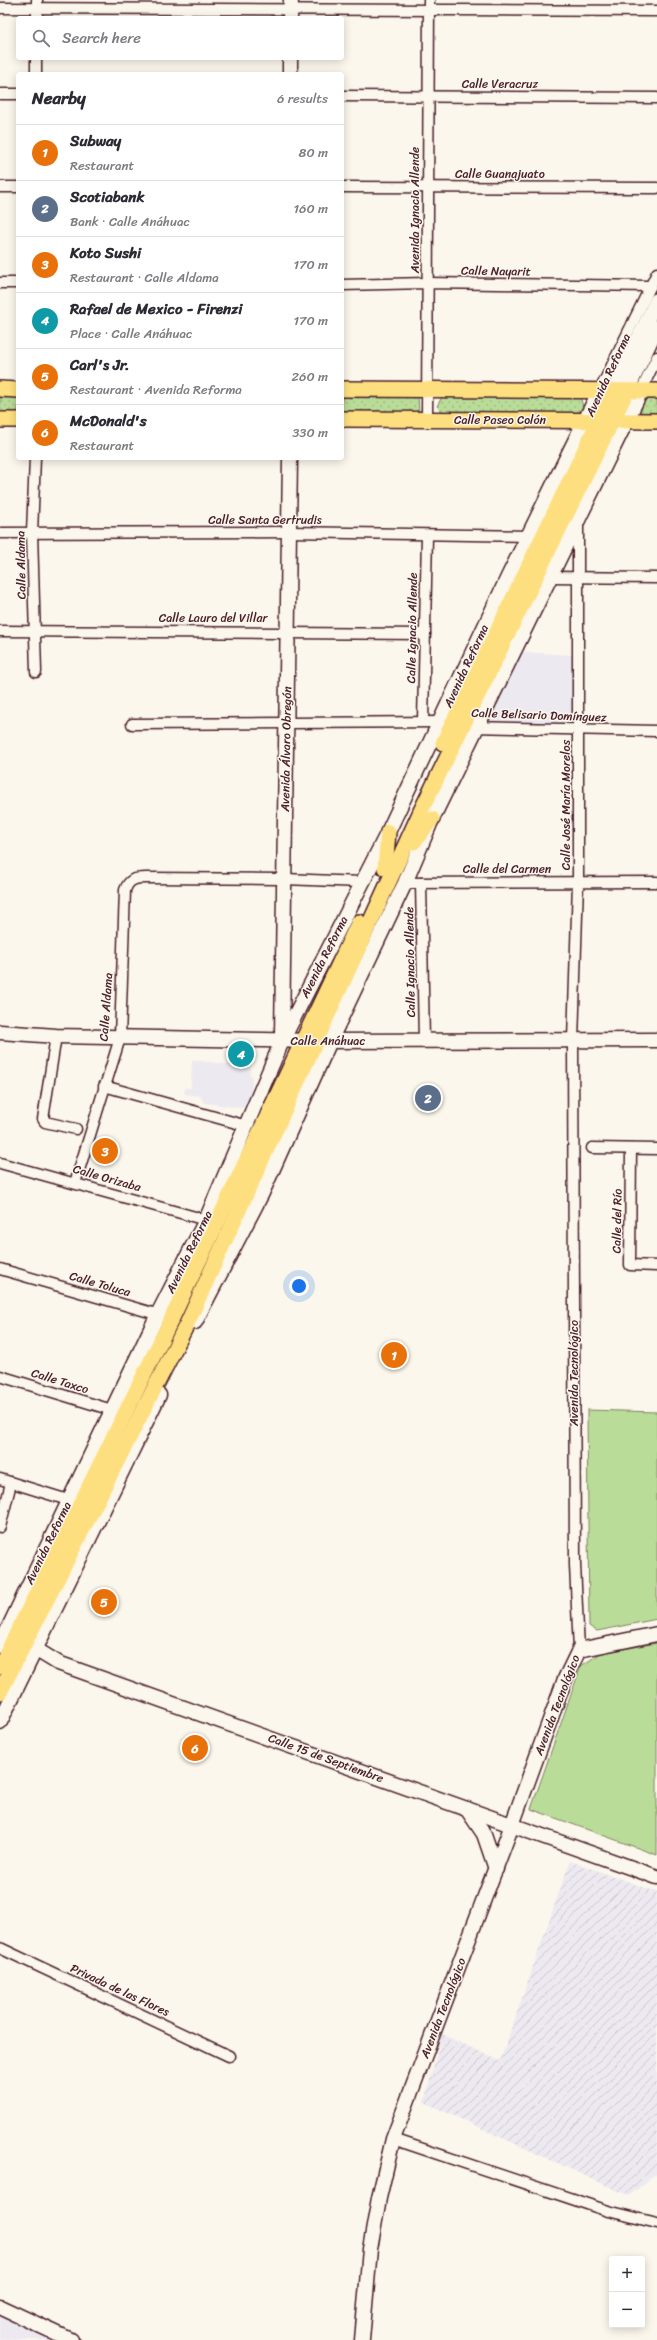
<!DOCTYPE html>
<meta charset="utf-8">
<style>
:root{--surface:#fff;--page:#f2f2f3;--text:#2b2b33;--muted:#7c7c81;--line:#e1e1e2;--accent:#4a1f2b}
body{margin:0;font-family:Sriracha,sans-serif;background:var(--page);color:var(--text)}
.controls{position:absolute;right:12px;bottom:12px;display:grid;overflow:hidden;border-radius:4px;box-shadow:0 2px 10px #0003}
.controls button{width:36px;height:36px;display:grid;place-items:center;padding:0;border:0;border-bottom:1px solid var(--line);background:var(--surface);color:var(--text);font:20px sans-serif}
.you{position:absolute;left:299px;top:1286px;width:14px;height:14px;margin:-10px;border:3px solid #fff;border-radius:50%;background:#1a73e8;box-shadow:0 0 0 6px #1a73e833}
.badge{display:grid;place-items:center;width:26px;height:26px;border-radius:50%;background:var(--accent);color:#fff;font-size:13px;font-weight:700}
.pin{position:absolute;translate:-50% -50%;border:2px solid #fff;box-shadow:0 1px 4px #0006}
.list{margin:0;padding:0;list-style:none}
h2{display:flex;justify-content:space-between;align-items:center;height:52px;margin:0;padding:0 16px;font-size:17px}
h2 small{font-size:13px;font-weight:400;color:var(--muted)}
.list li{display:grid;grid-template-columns:26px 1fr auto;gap:12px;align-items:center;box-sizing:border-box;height:56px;padding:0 16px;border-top:1px solid var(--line)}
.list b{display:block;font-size:15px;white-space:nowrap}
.list p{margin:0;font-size:13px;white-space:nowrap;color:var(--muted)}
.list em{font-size:13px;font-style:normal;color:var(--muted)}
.icon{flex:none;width:22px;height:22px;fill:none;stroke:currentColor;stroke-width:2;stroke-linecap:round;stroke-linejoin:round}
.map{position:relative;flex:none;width:657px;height:2340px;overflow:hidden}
.search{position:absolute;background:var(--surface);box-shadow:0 2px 10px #0003;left:16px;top:16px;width:328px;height:44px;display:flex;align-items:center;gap:10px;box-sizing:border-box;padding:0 14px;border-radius:4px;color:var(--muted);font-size:15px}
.panel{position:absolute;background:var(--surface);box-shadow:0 2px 10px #0003;left:16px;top:72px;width:328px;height:388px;border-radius:4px}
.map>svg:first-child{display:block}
.built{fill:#ede9f0}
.industrial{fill:url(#industrial-furrows)}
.green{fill:#b9dd98;stroke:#827e62}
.park{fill:url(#park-dots);stroke:#827e62}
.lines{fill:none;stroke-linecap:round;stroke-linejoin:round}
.street-casing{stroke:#4a1f2b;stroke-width:13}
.secondary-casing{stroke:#4a1f2b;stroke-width:17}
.primary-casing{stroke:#4a1f2b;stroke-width:18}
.street{stroke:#fbf7ec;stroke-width:10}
.secondary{stroke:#fbf7ec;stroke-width:14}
.primary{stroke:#fedf80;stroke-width:15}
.labels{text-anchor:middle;stroke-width:3;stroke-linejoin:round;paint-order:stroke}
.street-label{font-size:12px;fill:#4a1f2b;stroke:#fbf7ec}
</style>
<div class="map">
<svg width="657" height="2340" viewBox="0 0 657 2340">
<defs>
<pattern id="industrial-furrows" width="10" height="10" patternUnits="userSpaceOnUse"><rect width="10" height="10" fill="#ede9f0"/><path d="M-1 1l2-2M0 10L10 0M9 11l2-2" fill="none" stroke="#cdc7ce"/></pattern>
<pattern id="park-dots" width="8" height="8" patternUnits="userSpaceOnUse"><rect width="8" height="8" fill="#b9dd98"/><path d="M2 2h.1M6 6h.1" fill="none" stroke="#a1bd83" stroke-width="1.8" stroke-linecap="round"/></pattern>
</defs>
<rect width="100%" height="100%" fill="#fbf7ec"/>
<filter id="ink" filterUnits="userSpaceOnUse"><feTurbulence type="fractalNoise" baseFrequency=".025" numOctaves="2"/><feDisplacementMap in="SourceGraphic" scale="8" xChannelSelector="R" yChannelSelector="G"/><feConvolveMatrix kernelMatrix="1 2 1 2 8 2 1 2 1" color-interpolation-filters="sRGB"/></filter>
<g filter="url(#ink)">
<!-- built -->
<g class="built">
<polygon points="523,652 572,655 573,723 488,723"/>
<polygon points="192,1060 251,1067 250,1075 252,1075 251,1098 248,1097 248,1102 242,1108 204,1103 200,1096 184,1094 185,1088 191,1088"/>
<polygon points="0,2315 52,2340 0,2340"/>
</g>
<!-- industrial -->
<polygon class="industrial" points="570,1861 657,1892 657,2173 629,2196 424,2102 442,2034 500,2061"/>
<!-- green -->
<g class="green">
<polygon points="587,1410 657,1412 657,1619 597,1631 589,1626"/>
<polygon points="657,1643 657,1855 531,1809 581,1666 601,1653"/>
</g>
<!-- park -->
<g class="park">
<rect x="0" y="394" width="18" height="20"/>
<polygon points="342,394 418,395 419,415 342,414"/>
<polygon points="443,395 580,397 583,406 578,414 444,414 437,406"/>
<polygon points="645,396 657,396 657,420 636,420"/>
</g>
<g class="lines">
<!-- street casing -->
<g class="street-casing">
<g id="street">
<polyline points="0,8 657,11"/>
<polyline points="37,18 37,0"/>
<polyline points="36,74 36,58"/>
<polyline points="0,94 18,94"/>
<polyline points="342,96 657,98"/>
<polyline points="0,187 18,187"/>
<polyline points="342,187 657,188"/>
<polyline points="0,283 18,283"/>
<polyline points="342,285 427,283 651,286"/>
<polyline points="600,390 657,273"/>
<polyline points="641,391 657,357"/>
<polyline points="427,420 429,0"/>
<polyline points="35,458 32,533 36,672"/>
<polyline points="578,523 578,882 573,1041 575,1565 579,1650"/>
<polyline points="0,533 290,532 529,536"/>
<polyline points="550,577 657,578"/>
<polyline points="0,631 425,634"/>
<polyline points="423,721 427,536"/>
<polyline points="132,724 444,722"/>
<polyline points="472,727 657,731"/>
<polyline points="405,883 657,882"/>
<polyline points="421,883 424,1041"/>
<polyline points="56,1036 43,1119 45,1122 76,1129"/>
<polyline points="104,1086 247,1126"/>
<polyline points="592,1148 657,1149"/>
<polyline points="631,1149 630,1265 657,1266"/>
<polyline points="0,1163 206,1220"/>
<path d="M75,1183L120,1038L125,890C129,879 135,878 146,878L284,879L362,882"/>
<polyline points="0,1269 163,1316"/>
<polyline points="0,1376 112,1410"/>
<polyline points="0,1479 68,1500"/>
<polyline points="0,1527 11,1483"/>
<polyline points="0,1948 229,2056"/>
<polyline points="393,2139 608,2211 657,2223"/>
</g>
</g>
<!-- secondary casing -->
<g class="secondary-casing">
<g id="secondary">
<polyline points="290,18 291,0"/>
<polyline points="290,74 290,58"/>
<polyline points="613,391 657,300"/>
<polyline points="627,391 657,327"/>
<polyline points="0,1032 56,1036 315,1041 657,1040"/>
<polyline points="282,1036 290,458"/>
<polyline points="195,1322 262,1193 330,1041 405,883 432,819 641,391"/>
<polyline points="27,1644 58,1663 657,1877"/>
<polyline points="0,1646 158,1314 206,1220 282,1041 388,832 508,577 600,390"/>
<polyline points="0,1722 159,1395"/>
<polyline points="467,1809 484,1834 496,1869"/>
<polyline points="0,2307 71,2340"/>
<polyline points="362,2340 370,2249 379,2198 393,2139 512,1825 565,1679 579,1650 657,1634"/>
</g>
</g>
<!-- primary casing -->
<g class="primary-casing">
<g id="primary">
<polyline points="0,389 18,390"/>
<polyline points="342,389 657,391"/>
<polyline points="342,419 657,421"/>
<polyline points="0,420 18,420"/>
<polyline points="443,743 613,391"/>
<polyline points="414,842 432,819"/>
<polyline points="385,868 388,832"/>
<polyline points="0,1667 172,1318 359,922"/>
<polyline points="0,1692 187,1324 421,811 627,391"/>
</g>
</g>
<!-- street -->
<use href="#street" class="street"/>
<!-- secondary -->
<use href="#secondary" class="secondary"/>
<!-- primary -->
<use href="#primary" class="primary"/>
</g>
</g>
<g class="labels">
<!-- street labels -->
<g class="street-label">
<text x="500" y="88">Calle Veracruz</text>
<text x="500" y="178">Calle Guanajuato</text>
<text transform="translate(415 210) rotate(-90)" y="4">Avenida Ignacio Allende</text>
<text transform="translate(496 271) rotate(1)" y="4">Calle Nayarit</text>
<text transform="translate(608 375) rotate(-65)" y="4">Avenida Reforma</text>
<text x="500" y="424">Calle Paseo Colón</text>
<text x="265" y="524">Calle Santa Gertrudis</text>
<text transform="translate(21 565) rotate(-91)" y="4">Calle Aldama</text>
<text x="213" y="622">Calle Lauro del Villar</text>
<text transform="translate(412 628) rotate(-89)" y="4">Calle Ignacio Allende</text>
<text transform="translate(466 666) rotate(-65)" y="4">Avenida Reforma</text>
<text transform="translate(539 715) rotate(2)" y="4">Calle Belisario Domínguez</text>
<text transform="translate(286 749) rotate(-89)" y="4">Avenida Álvaro Obregón</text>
<text transform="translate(566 805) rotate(-90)" y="4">Calle José María Morelos</text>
<text x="507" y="873">Calle del Carmen</text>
<text transform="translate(324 957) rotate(-63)" y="4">Avenida Reforma</text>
<text transform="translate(410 962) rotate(-91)" y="4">Calle Ignacio Allende</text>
<text transform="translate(106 1007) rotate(-86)" y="4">Calle Aldama</text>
<text x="328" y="1045">Calle Anáhuac</text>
<text transform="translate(107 1178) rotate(16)" y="4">Calle Orizaba</text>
<text transform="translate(617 1221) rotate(-89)" y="4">Calle del Río</text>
<text transform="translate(189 1252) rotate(-64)" y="4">Avenida Reforma</text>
<text transform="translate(100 1284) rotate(16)" y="4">Calle Toluca</text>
<text transform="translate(574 1373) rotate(-90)" y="4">Avenida Tecnológico</text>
<text transform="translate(60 1381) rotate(17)" y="4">Calle Taxco</text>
<text transform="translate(48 1543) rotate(-64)" y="4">Avenida Reforma</text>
<text transform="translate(557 1705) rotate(-69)" y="4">Avenida Tecnológico</text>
<text transform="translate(326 1758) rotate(20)" y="4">Calle 15 de Septiembre</text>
<text transform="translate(120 1990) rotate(25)" y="4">Privada de las Flores</text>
<text transform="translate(443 2008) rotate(-69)" y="4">Avenida Tecnológico</text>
</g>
</g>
</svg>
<div class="controls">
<button>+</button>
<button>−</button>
</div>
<div class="you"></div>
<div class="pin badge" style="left:394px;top:1355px;background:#e8710a">1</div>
<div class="pin badge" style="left:428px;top:1098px;background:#5c6f8a">2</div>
<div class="pin badge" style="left:105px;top:1151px;background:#e8710a">3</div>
<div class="pin badge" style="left:241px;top:1054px;background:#0f9aa8">4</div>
<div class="pin badge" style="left:104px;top:1602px;background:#e8710a">5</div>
<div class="pin badge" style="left:195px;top:1748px;background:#e8710a">6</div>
<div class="search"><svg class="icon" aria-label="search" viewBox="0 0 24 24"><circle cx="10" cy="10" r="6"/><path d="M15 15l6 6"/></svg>Search here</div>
<section class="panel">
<h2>Nearby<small>6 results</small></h2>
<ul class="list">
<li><span class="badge" style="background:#e8710a">1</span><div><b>Subway</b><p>Restaurant</p></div><em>80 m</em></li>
<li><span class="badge" style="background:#5c6f8a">2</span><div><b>Scotiabank</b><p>Bank · Calle Anáhuac</p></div><em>160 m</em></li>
<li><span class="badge" style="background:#e8710a">3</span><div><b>Koto Sushi</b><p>Restaurant · Calle Aldama</p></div><em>170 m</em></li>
<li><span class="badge" style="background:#0f9aa8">4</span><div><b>Rafael de Mexico - Firenzi</b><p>Place · Calle Anáhuac</p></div><em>170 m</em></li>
<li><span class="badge" style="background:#e8710a">5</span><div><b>Carl's Jr.</b><p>Restaurant · Avenida Reforma</p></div><em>260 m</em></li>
<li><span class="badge" style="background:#e8710a">6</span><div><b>McDonald's</b><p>Restaurant</p></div><em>330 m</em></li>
</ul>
</section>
</div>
